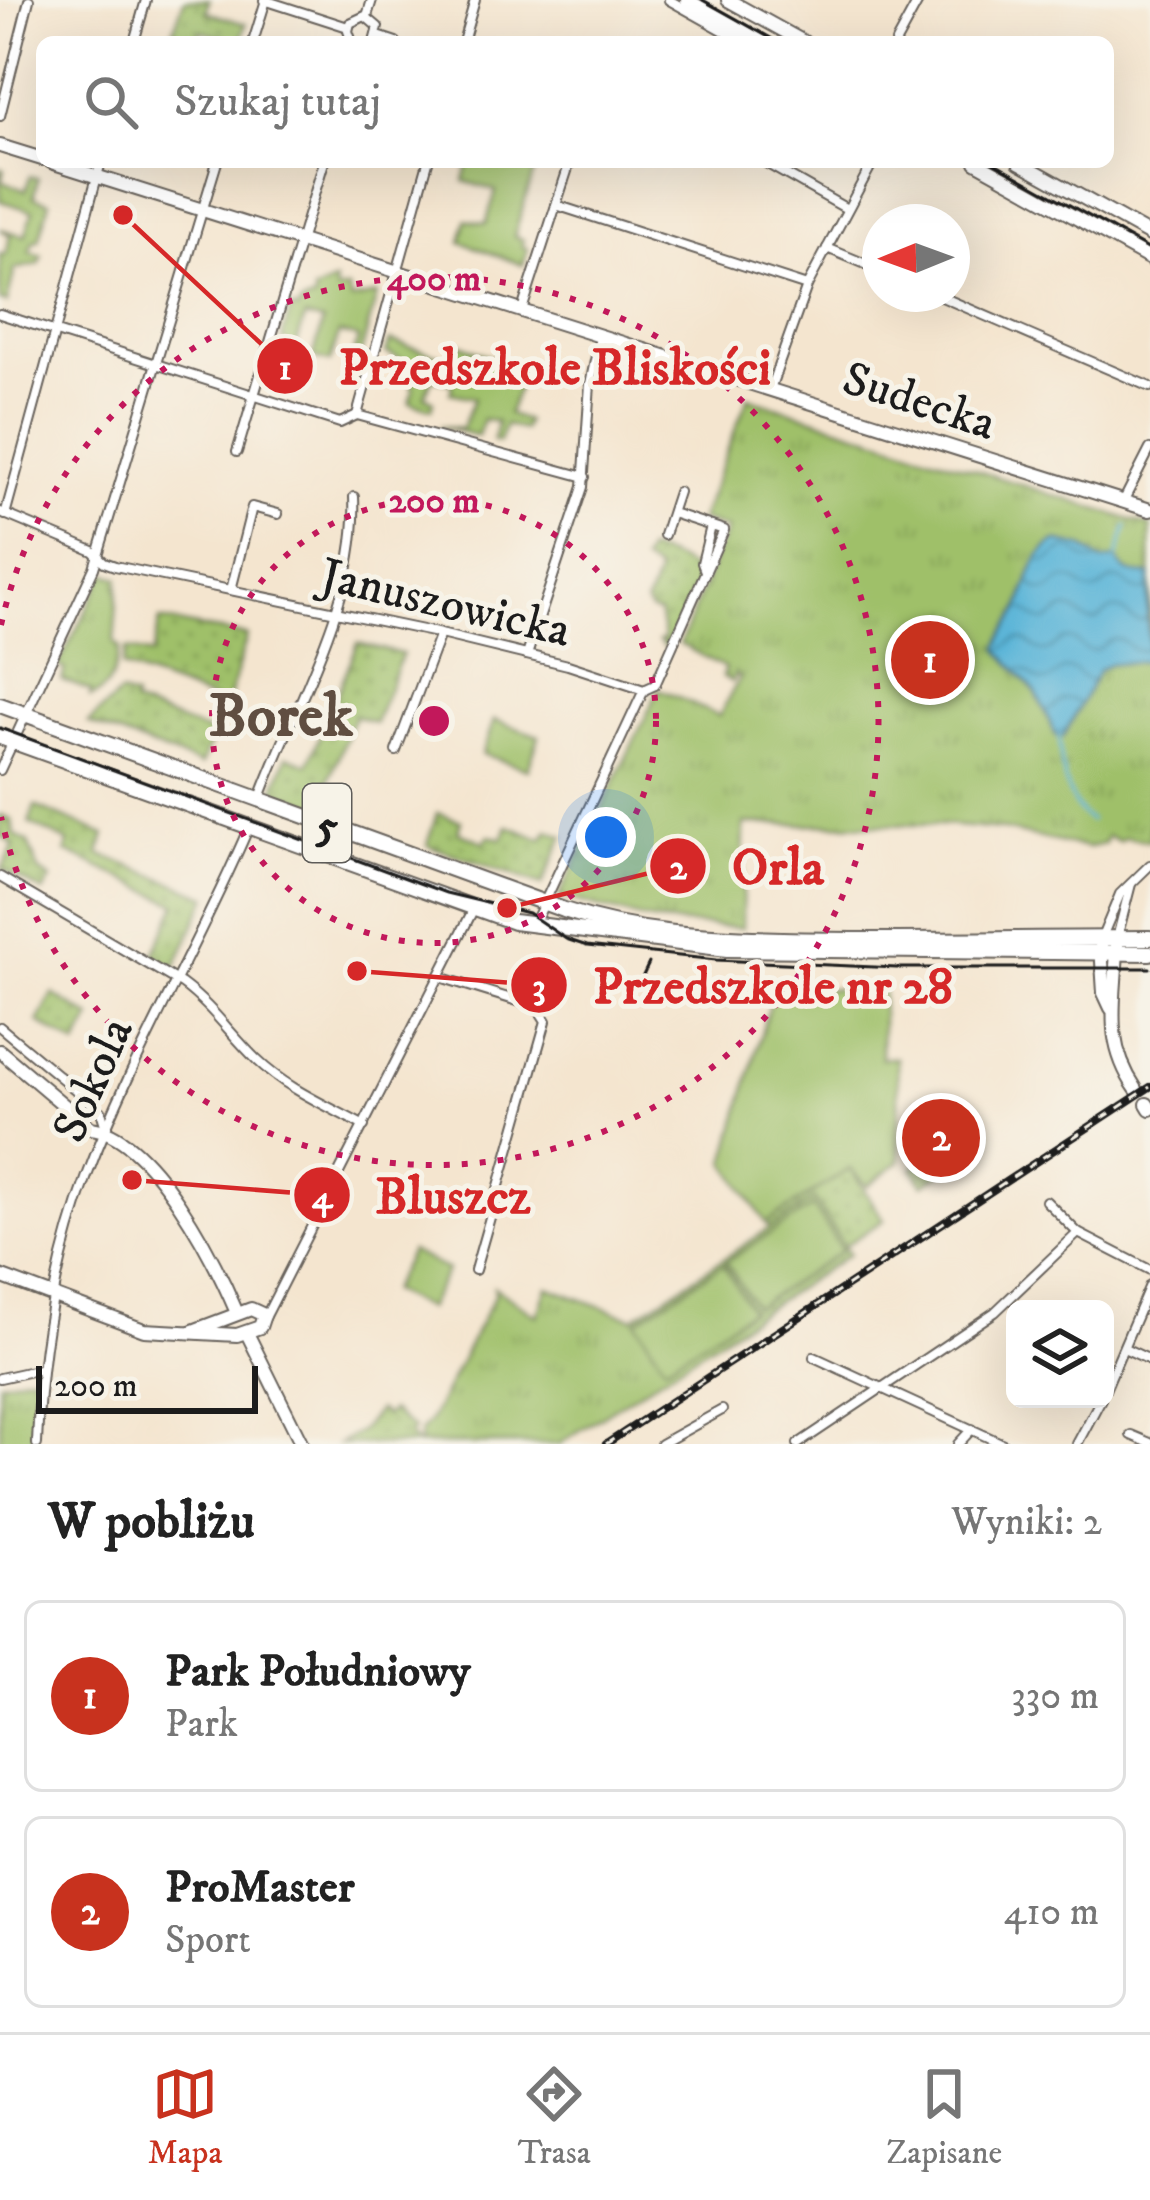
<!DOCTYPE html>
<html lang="pl">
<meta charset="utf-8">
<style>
:root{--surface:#fff;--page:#f2f2f2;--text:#222;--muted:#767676;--line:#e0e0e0;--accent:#c8321e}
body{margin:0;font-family:"IM FELL DW Pica",serif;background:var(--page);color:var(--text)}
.controls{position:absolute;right:36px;bottom:36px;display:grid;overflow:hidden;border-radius:18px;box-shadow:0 12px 48px #0002}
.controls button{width:108px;height:108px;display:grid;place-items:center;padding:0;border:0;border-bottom:3px solid var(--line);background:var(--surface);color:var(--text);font:60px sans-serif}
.compass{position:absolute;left:862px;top:204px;width:108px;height:108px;border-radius:50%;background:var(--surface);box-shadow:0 12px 48px #0002;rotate:269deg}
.scale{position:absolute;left:36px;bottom:30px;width:222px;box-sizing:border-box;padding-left:12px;border:6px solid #1c1c1c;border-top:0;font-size:33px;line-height:42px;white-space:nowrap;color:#1c1c1c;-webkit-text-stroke:9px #f7f3e8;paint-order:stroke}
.you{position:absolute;left:606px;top:837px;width:42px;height:42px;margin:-30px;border:9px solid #fff;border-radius:50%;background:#1a73e8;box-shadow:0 0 0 18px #1a73e833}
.badge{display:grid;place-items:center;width:78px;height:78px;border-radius:50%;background:var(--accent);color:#fff;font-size:39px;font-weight:700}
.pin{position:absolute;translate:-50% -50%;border:6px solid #fff;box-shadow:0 3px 12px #0006}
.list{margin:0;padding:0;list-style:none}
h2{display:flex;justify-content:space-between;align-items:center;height:156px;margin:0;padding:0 48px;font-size:51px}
h2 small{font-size:39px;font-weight:400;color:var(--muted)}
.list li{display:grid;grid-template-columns:78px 1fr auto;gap:36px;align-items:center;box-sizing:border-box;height:192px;margin:0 24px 24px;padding:0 24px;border:3px solid var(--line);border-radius:18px}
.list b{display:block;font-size:45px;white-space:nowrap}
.list p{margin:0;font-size:39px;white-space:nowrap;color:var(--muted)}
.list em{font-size:39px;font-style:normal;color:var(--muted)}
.icon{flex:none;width:66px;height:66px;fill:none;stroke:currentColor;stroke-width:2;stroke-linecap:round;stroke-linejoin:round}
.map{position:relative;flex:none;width:1150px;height:1444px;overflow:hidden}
.search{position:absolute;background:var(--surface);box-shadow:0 12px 48px #0002;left:36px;right:36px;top:36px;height:132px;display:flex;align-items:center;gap:30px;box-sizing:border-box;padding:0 42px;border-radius:18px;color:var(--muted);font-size:45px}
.sheet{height:588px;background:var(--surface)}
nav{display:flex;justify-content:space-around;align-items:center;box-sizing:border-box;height:168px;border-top:3px solid var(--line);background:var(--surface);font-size:33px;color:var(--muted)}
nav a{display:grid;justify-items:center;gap:6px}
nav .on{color:var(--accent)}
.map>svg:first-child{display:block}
.grass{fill:url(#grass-dots);stroke:#5e6e42;stroke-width:3}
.park{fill:url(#park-tufts);stroke:#5e6e42;stroke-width:3}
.garden{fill:#9fc069;stroke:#5e6e42;stroke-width:3}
.water{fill:url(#water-waves);stroke:#3c687a;stroke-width:3}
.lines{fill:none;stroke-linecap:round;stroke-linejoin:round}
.stream{stroke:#5bb5d8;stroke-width:3}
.street-casing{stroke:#68625b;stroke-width:12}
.secondary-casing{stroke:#68625b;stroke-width:16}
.primary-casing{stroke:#68625b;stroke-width:18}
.street{stroke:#fff;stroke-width:8}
.secondary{stroke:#fff;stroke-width:12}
.primary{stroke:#fff;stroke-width:14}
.tram{stroke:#1c1c1c;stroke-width:3}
.rail-casing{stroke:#1c1c1c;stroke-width:8}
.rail{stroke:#f7f3e8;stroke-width:3;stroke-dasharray:9;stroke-linecap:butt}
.ring{fill:none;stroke:#c2185b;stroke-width:6;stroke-dasharray:6 12}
.labels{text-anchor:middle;stroke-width:10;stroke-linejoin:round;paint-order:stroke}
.shield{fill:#f7f3e8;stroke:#5e5c59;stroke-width:3}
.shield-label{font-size:45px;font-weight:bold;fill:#1c1c1c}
.street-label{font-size:48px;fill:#1c1c1c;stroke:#f7f3e8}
.district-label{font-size:60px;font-weight:bold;fill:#604e41;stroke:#f7f3e8}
.centre{fill:#c2185b;stroke:#f7f3e8;stroke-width:6}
.ring-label{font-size:36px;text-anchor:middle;font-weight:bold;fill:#c2185b;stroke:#f7f3e8;stroke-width:10;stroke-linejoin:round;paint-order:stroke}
.leader{fill:none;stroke:#d62828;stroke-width:4.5}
.callout-dot{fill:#d62828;stroke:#f7f3e8;stroke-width:4.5}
.mark-label{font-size:36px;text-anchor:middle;font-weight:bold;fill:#fff}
.callout-label{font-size:51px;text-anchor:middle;font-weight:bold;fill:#d62828;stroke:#f7f3e8;stroke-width:10;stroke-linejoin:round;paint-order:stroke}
</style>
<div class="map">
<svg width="1150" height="1444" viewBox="0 0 1150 1444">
<defs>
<pattern id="grass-dots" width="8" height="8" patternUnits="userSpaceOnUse" patternTransform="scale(3)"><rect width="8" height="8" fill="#9fc069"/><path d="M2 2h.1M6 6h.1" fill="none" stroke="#88a45a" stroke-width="1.8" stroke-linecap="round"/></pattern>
<pattern id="park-tufts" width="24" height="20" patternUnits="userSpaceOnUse" patternTransform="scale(3)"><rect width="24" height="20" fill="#9fc069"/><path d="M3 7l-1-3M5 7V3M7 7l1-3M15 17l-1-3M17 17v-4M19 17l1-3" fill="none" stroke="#88a45a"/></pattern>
<pattern id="water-waves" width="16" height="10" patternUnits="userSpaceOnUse" patternTransform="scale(3)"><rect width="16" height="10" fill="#5bb5d8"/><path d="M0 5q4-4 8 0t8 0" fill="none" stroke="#4a92ae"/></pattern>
</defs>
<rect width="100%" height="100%" fill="#f7f3e8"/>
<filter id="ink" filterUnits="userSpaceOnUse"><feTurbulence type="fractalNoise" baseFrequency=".00833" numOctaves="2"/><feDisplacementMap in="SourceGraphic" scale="24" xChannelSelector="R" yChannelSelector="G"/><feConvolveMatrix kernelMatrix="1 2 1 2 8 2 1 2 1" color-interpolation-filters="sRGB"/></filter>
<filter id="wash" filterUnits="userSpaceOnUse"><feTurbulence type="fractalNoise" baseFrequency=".004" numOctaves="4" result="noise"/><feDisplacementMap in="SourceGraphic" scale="48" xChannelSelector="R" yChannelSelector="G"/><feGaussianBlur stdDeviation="2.7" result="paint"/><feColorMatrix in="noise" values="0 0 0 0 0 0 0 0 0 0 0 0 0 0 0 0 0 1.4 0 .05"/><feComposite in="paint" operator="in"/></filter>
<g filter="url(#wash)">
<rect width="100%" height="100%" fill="#f4e5cf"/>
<!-- grass -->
<g class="grass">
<polygon points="184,0 209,0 206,12 246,24 240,42 201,31 197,42 169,42"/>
<path d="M647,551C665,554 689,563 700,578L667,649L659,641L664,639L659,613L651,611L646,604L658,572L642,562Z"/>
<polygon points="160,620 247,636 227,705 122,667 126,649 152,655"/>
<polygon points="358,643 402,654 375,723 355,716 318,807 274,791 287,756 308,764"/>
<polygon points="120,694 134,698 133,704 214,734 201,765 88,723"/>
<polygon points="35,806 105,835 99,854 208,896 175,967 153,956 177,904 66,852 68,842 29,823"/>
<polygon points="437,813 461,821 458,832 484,842 489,835 503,839 508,826 542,839 548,830 564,836 542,885 427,845"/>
<polygon points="0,815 12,820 14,835 28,842 39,871 51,879 43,892 2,869 14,845 0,836"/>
<polygon points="53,994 92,1018 77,1046 38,1022"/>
<polygon points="850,1168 884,1220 844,1246 814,1199 770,1228 766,1223"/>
<polygon points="378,1410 385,1416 391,1411 413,1429 409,1435 417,1444 339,1444 360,1431"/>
</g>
<!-- park -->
<g class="park">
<polygon points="748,397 1150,526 1150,841 1125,837 1119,841 1107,836 1104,844 1087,848 1003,830 944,825 744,824 742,928 655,922 559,897 659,689 719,716 740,677 735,674 732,682 722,676 725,668 680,644 727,529 700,520"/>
<path d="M105,573L119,578L114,642L120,648C116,668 111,691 90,697L91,691L62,680L65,669L58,666Z"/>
<polygon points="814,1199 849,1254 559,1444 419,1444 420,1432 430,1421 494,1296 494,1287 537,1316 547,1287 633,1318"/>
<polygon points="32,1374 35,1382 32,1444 0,1444 0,1382"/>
</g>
<!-- garden -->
<g class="garden">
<polygon points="469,162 537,162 514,236 524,240 522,246 528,249 523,265 461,242 466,220 486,224 496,191 464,181"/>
<polygon points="0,168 4,169 2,182 26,190 30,176 38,178 34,197 50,202 39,240 33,241 30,252 42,256 39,264 15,269 7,303 0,301 0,254 6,255 10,235 0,229 25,236 33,211 0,201"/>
<polygon points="335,282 336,291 348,289 351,300 377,295 358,364 351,362 358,338 339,333 330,362 313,358 323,322 305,317 295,350 282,338 291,308 298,310 301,304 315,299 314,292"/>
<polygon points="390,341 445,357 451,356 456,342 524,371 508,414 526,421 523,430 505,425 499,442 493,441 497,422 483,419 478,436 440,426 462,428 474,398 450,393 453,384 432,378 425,396 434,401 432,409 410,403 414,388 411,386 418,366 386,353"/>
<polygon points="494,720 539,736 528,769 482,754"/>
<polygon points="883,988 881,1058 897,1058 900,1161 867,1186 850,1169 766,1223 726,1162 773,990"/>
<polygon points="980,1126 991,1142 923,1185 913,1168"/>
<polygon points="813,1206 842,1251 755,1307 726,1262"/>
<polygon points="410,1251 447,1270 427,1309 390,1291"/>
<polygon points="723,1264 751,1310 665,1366 636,1321"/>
</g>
<!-- water -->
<path class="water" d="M1056,541L1083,547L1102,561L1117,558C1125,575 1132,574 1150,575L1147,617L1150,661L1110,664L1099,670L1063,737L1056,736L1036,693L998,649C1002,631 1013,623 1020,607C1030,582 1031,556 1056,541Z"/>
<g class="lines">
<!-- stream -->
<g class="stream">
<polyline points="1117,558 1127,526"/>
<path d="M1059,736C1060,766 1065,803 1090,821"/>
</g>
</g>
</g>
<g filter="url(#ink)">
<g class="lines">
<!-- street casing -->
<g class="street-casing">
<g id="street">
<polyline points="264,0 348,27"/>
<polyline points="669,0 744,42"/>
<polyline points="367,16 372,0"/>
<polyline points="378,36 396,42"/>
<polyline points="134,42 146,0"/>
<polyline points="253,42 266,0"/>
<polyline points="352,42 348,31 350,23 365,16 378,27 374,42"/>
<polyline points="463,42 475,0"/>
<polyline points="896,42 919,0"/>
<polyline points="0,116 29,0"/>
<polyline points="764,162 847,209"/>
<polyline points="556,205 807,286"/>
<polyline points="827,248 880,270"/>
<polyline points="935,294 1150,387"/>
<polyline points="522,310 570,162"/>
<polyline points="0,314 340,423 357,415"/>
<polyline points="770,389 807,286 873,162"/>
<polyline points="357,415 428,162"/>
<polyline points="357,415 585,477"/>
<polyline points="237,452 324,162"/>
<polyline points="1124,500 1150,449"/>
<polyline points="0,512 93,551 104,562 115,566 432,632 568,665 644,690"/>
<polyline points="5,515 101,162"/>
<polyline points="664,535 678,492"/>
<polyline points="705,571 702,563 711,526"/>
<polyline points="231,590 252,507 278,514"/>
<polyline points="527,655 583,487 590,384 600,337"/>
<polyline points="396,751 440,634"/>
<polyline points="0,770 94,568 217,162"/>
<path d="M260,798C295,703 359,600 354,497"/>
<path d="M0,877L182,984C212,1006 231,1035 257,1060C287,1089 328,1106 364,1126"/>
<polyline points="530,923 538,916 644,690 655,685 724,530 672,513"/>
<polyline points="1102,937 1120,894 1150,865"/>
<polyline points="1117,938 1131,884"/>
<polyline points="440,977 537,1007 546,1021 475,1270"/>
<polyline points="0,1027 101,1111 106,1128"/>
<polyline points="1046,1201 1078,1233 1150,1270"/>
<polyline points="265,1318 473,910"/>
<polyline points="1124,1348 1150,1360"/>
<polyline points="814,1357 1003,1444"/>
<polyline points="0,1378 41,1369"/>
<polyline points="1105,1390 1150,1285"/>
<polyline points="1131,1435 1150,1443"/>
<path d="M37,1444C40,1352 55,1262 87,1176C131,1057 198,946 248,829"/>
<polyline points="661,1444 722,1410"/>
<polyline points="798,1444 995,1312 1078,1233"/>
<polyline points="958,1444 972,1429"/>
<polyline points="1077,1444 1101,1399"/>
</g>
</g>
<!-- secondary casing -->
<g class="secondary-casing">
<g id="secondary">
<polyline points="687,0 762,42"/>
<polyline points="728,0 804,42"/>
<polyline points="0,146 42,159"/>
<polyline points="51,162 1150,510"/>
<polyline points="976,162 1150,259"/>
<polyline points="1019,162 1150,235"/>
<path d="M1117,945C1116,1001 1102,1039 1136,1089"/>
<polyline points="1101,946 1104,993 1111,1008"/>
<path d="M0,1051L91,1128C152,1135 215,1261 237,1313"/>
<polyline points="1147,1104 1150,1109"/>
<polyline points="0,1276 144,1330 237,1335 260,1327 264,1315 251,1309 190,1332"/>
<polyline points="247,1333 302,1444"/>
</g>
</g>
<!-- primary casing -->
<g class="primary-casing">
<g id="primary">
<path d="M0,705L564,910C636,934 707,937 782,939C905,942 1027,938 1150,938"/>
<polyline points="0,737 514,922 727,949 1150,953"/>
</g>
</g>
<!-- street -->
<use href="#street" class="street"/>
<!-- secondary -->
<use href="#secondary" class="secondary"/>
<!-- primary -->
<use href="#primary" class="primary"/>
<!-- tram -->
<g class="tram">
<polyline points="703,0 778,42"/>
<polyline points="993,162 1150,250"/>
<polyline points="0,728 446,893 528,913 566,939 587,946 716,960 897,968 1150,968"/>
<polyline points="640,982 649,963"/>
</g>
<!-- rail casing -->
<g class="rail-casing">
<polyline id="rail" points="606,1444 1150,1087"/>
</g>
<!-- rail -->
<use href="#rail" class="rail"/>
</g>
</g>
<!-- distance rings -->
<g class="ring">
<circle cx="434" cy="721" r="222"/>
<path d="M1 625A444 444 0 1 1 1 817"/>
</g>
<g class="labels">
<!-- shield labels -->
<rect class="shield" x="303" y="784" width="48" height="78" rx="9"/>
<g class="shield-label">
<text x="327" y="839">5</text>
</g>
<!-- street labels -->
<g class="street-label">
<text transform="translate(920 399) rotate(18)" y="17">Sudecka</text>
<text transform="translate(446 601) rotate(13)" y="17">Januszowicka</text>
<text transform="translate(91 1079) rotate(-66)" y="17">Sokola</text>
</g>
<!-- district labels -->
<g class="district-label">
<text x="281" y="735">Borek</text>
</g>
</g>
<circle cx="434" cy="721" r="18" class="centre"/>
<g class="ring-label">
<text x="434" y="290">400 m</text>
<text x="434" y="512">200 m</text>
</g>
<!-- callouts -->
<path class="leader" d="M123 215L285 366M507 908L678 866M357 971L539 985M132 1180L322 1195"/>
<g class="callout-dot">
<circle cx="123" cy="215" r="12"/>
<circle cx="507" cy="908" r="12"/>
<circle cx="357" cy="971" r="12"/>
<circle cx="132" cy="1180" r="12"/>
<circle cx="285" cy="366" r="30"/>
<circle cx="678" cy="866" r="30"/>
<circle cx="539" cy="985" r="30"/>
<circle cx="322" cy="1195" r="30"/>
</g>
<g class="mark-label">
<text x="285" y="379">1</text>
<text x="678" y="879">2</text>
<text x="539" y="998">3</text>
<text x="322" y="1208">4</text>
</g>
<g class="callout-label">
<text x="555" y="384">Przedszkole Bliskości</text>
<text x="778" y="884">Orla</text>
<text x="773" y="1003">Przedszkole nr 28</text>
<text x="453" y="1213">Bluszcz</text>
</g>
</svg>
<div class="controls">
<button><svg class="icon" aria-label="layers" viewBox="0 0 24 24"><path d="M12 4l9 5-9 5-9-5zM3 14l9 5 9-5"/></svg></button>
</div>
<svg class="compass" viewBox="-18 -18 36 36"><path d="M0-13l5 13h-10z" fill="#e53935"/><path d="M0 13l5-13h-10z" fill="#767676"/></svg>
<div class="scale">200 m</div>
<div class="you"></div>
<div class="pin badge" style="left:930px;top:660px">1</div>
<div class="pin badge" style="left:941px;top:1138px">2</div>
<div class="search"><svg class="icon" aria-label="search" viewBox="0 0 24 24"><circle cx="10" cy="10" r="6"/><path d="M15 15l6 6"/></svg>Szukaj tutaj</div>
</div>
<section class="sheet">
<h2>W pobliżu<small>Wyniki: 2</small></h2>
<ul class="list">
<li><span class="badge">1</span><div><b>Park Południowy</b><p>Park</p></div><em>330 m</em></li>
<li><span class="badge">2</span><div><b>ProMaster</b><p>Sport</p></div><em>410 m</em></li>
</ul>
</section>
<nav>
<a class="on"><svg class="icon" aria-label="map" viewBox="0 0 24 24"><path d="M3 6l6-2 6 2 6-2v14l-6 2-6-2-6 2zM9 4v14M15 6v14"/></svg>Mapa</a>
<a><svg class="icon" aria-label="directions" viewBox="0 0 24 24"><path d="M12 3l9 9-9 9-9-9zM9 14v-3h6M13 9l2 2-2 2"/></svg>Trasa</a>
<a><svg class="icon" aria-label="saved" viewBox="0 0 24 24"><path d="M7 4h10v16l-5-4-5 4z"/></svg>Zapisane</a>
</nav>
